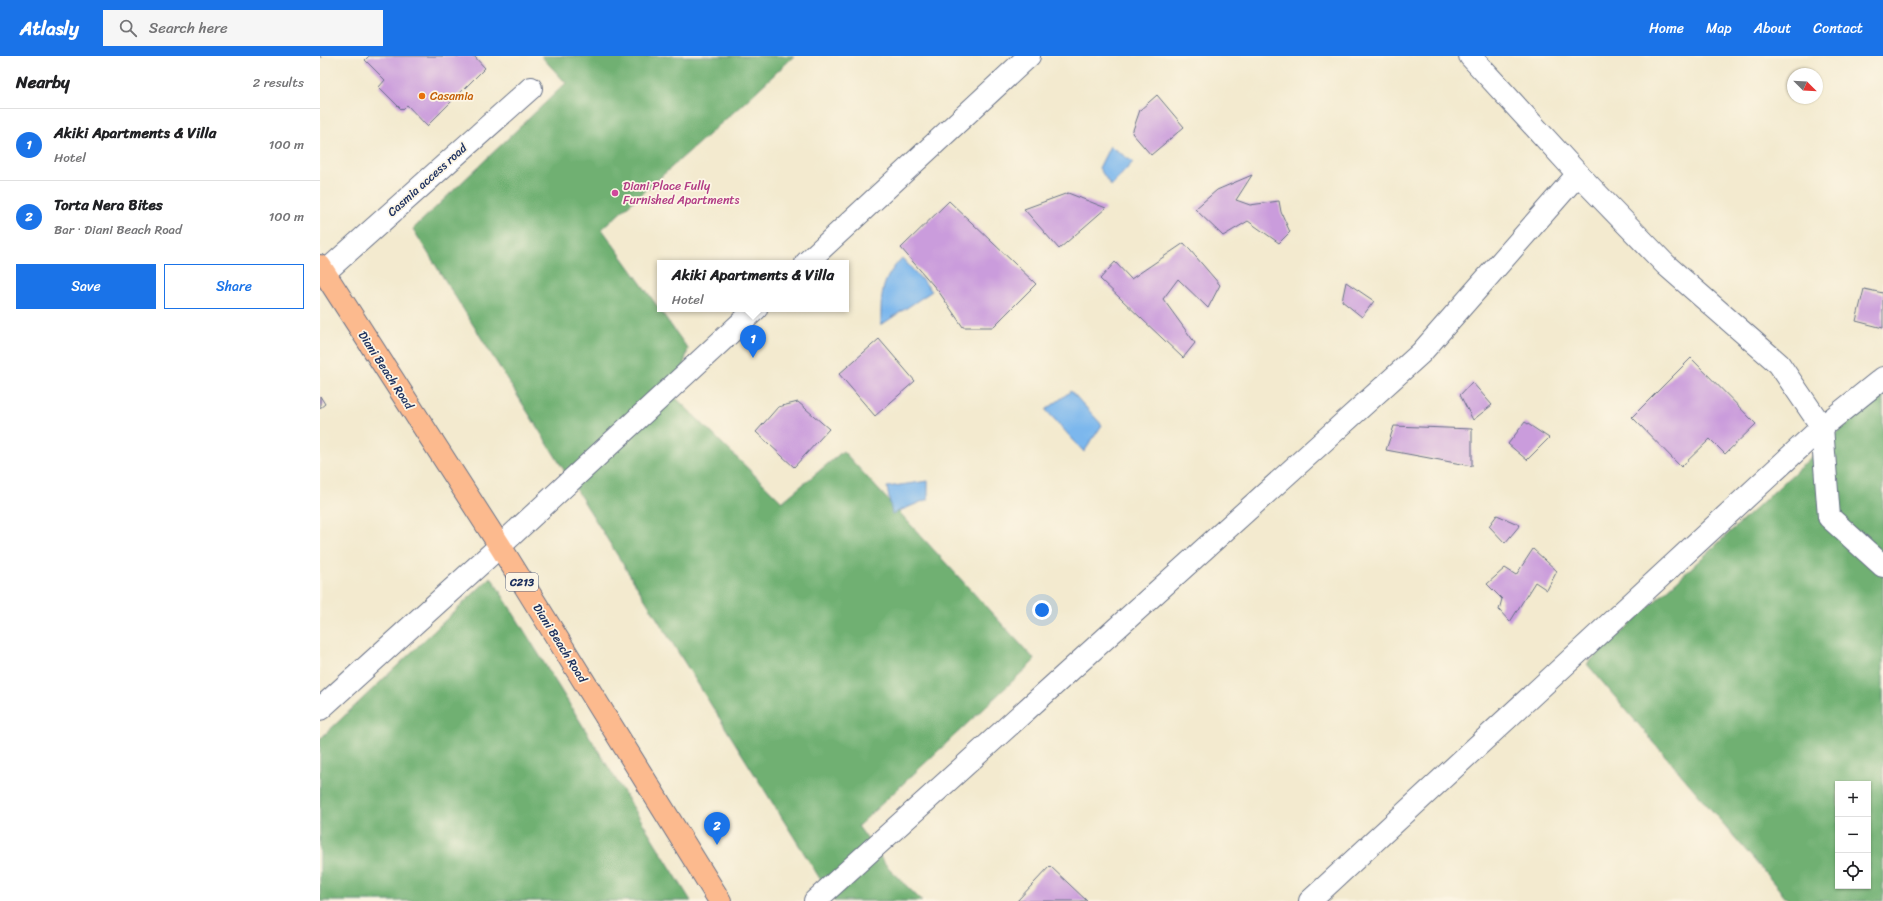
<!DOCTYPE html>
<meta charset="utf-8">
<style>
:root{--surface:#fff;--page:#f6f6f6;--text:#202124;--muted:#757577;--line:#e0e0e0;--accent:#1a73e8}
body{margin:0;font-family:Sriracha,sans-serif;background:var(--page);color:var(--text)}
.controls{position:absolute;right:12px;bottom:12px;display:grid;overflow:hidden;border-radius:0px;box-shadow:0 1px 3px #0004}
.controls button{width:36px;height:36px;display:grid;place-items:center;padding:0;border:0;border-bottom:1px solid var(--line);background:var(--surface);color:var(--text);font:20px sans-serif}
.compass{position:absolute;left:1467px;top:12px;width:36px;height:36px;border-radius:50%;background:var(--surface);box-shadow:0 1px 3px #0004;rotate:114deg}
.you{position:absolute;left:722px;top:554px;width:14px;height:14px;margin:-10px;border:3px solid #fff;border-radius:50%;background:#1a73e8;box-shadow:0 0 0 6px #1a73e833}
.badge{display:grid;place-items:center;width:26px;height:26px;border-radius:50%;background:var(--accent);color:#fff;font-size:13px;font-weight:700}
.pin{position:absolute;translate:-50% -33px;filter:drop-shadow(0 1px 2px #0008)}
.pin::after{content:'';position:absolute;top:21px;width:14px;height:12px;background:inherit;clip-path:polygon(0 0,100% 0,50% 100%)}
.popup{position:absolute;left:337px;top:204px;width:192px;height:52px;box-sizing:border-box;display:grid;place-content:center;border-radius:0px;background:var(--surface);filter:drop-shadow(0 1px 3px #0005);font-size:13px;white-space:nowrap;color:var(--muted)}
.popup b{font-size:15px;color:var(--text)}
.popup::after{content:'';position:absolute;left:50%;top:100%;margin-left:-8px;border:8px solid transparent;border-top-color:var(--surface)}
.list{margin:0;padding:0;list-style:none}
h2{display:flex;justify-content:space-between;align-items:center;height:52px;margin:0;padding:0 16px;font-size:17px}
h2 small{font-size:13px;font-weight:400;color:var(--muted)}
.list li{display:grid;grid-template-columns:26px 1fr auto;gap:12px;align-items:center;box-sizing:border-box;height:72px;padding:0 16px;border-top:1px solid var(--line)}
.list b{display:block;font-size:15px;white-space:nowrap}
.list p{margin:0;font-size:13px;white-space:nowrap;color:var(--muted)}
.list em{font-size:13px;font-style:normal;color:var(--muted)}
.actions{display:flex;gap:8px;padding:12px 16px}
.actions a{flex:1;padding:9px 0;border:1px solid var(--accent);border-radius:0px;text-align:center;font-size:14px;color:var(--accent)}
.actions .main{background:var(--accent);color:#fff}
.icon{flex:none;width:22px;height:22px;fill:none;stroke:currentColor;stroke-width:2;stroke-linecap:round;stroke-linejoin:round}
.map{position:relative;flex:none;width:1563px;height:845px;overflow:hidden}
header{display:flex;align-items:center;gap:24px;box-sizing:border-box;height:56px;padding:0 20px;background:var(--accent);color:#fff}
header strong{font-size:19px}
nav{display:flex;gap:22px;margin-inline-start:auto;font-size:14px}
.search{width:280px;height:36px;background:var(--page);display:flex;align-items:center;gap:10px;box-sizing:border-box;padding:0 14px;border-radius:0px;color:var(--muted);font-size:15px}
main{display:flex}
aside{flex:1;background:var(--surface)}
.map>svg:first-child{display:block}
.forest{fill:#70b072;stroke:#467068;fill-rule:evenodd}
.water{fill:#7bb7ed;stroke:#4b73a6}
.building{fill:#ca9cdc}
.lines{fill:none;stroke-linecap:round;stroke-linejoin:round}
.minor-casing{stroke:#677086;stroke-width:24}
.major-casing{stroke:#677086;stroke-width:24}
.path{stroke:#677086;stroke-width:2.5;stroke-dasharray:1 3;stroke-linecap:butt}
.minor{stroke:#fff;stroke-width:22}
.major{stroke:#fcba8e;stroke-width:22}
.food-dot{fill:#e8710a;stroke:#fcf5e5;stroke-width:1.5}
.hotel-dot{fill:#d1479c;stroke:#fcf5e5;stroke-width:1.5}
.labels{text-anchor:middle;stroke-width:3.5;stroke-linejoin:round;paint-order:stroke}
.shield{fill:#fcf5e5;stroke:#5e6a86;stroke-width:1}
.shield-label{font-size:11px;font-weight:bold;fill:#1b2f5e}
.food-label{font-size:12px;fill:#c56008;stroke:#fcf5e5;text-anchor:start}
.street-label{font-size:12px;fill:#1b2f5e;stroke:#fcf5e5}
.hotel-label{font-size:12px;fill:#b23c85;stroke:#fcf5e5;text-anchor:start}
</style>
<header>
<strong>Atlasly</strong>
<div class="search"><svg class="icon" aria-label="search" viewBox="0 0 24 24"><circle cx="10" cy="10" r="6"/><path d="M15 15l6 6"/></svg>Search here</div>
<nav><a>Home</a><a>Map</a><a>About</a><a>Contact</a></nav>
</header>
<main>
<aside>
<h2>Nearby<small>2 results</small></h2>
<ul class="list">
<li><span class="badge">1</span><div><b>Akiki Apartments &amp; Villa</b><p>Hotel</p></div><em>100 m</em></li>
<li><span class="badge">2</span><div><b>Torta Nera Bites</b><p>Bar · Diani Beach Road</p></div><em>100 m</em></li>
</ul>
<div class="actions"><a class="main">Save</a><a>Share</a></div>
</aside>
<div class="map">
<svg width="1563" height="845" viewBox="0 0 1563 845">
<rect width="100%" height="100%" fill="#fcf5e5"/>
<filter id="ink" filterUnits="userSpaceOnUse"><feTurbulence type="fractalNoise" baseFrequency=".025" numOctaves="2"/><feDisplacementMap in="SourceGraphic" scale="8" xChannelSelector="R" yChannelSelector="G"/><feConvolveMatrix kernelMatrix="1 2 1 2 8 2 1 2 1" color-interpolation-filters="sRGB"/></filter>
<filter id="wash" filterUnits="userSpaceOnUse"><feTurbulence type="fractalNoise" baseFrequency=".012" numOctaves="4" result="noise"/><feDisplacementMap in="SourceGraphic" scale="16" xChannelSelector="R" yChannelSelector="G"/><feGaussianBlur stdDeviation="0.9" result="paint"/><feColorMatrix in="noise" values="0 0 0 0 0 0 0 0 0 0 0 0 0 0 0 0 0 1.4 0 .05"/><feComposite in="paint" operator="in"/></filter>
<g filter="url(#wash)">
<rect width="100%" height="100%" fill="#f3eacf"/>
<!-- forest -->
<g class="forest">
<polygon points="221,0 474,0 425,46 282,173 368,293 355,341 462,446 523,395 715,604 538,770 569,813 602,845 514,845 93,173 246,27"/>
<path d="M1563,335V845H1469L1267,608ZM1518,728H1548V830H1518Z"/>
<polygon points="171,521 371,845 0,845 0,683"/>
</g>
<!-- water -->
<g class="water">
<polygon points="790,90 813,106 791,130 779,112"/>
<path d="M582,202L612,235L561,269C561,239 560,225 582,202Z"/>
<polygon points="751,335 782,369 764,396 726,354"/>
<polygon points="608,425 608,443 572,458 567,431"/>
</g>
<g id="blocks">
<!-- building -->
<g class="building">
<polygon points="49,0 154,0 165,12 107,70 87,49 82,54 59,31 65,24 45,4"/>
<polygon points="837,39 864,71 831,99 812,77 820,54"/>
<polygon points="932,119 916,144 930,149 959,145 961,156 970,176 959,187 928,165 903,180 875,153 897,134"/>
<polygon points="748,137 786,152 739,193 704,153"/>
<polygon points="629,145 716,228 673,271 643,271 619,236 581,192"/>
<polygon points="864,187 900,229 888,252 858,223 843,243 875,287 863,302 780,223 795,206 811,223"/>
<polygon points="1026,226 1054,245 1042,261 1022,245"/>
<polygon points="1544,233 1563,237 1563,272 1536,265"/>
<polygon points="559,283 595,325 555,360 519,318"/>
<polygon points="1371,302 1436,368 1405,398 1390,383 1361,411 1312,361"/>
<polygon points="1152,326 1172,349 1153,364 1140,339"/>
<polygon points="0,340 5,348 0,352"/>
<polygon points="478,346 509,373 474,411 436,376 458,351"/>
<polygon points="1205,366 1229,382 1207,404 1188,388"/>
<polygon points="1074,370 1152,373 1152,410 1066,394"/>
<polygon points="1177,459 1200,469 1185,487 1169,470"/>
<polygon points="1213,493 1237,515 1227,534 1215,526 1190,566 1179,554 1182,543 1167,528 1185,512 1196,519"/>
<polygon points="730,810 767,845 697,845"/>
</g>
</g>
</g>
<g filter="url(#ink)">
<use href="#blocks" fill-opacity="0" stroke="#677086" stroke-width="1"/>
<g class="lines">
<!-- minor casing -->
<g class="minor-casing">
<g id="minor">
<polyline points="1150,0 1258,118 1346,209 1459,308 1502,371 1509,461 1563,510"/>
<polyline points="486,207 709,0"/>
<polyline points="4,217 211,32"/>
<polyline points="0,653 180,490 436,253"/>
<polyline points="495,845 1101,297 1258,118"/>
<polyline points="990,845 1502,371 1563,322"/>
</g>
</g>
<!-- major casing -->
<g class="major-casing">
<polyline id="major" points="0,210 180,490 400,845"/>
</g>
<!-- path -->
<polyline class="path" points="0,1 1,0"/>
<!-- minor -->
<use href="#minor" class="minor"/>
<!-- major -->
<use href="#major" class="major"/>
</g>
</g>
<!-- markers -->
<circle class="food-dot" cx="102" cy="40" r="4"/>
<circle class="hotel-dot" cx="295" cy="137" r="4"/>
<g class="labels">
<!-- shield labels -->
<rect class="shield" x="186" y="517" width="32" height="18" rx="3"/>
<g class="shield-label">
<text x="202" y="530">C213</text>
</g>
<!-- food labels -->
<g class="food-label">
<text x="110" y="44">Casamia</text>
</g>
<!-- street labels -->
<g class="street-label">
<text transform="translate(107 124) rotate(-42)" y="4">Casmia access road</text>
<text transform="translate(66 314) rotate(57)" y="4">Diani Beach Road</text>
<text transform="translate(240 587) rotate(58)" y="4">Diani Beach Road</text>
</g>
<!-- hotel labels -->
<g class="hotel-label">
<text x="303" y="134">Diani Place Fully<tspan x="303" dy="14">Furnished Apartments</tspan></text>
</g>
</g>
</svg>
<div class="controls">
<button>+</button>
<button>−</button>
<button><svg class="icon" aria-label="locate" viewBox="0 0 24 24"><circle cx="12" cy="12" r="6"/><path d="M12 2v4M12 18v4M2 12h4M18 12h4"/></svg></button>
</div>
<svg class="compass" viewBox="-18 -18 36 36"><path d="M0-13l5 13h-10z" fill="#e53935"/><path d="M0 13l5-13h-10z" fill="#757577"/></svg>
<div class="you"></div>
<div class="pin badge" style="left:433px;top:302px">1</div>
<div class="popup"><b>Akiki Apartments &amp; Villa</b>Hotel</div>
<div class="pin badge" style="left:397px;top:789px">2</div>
</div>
</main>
